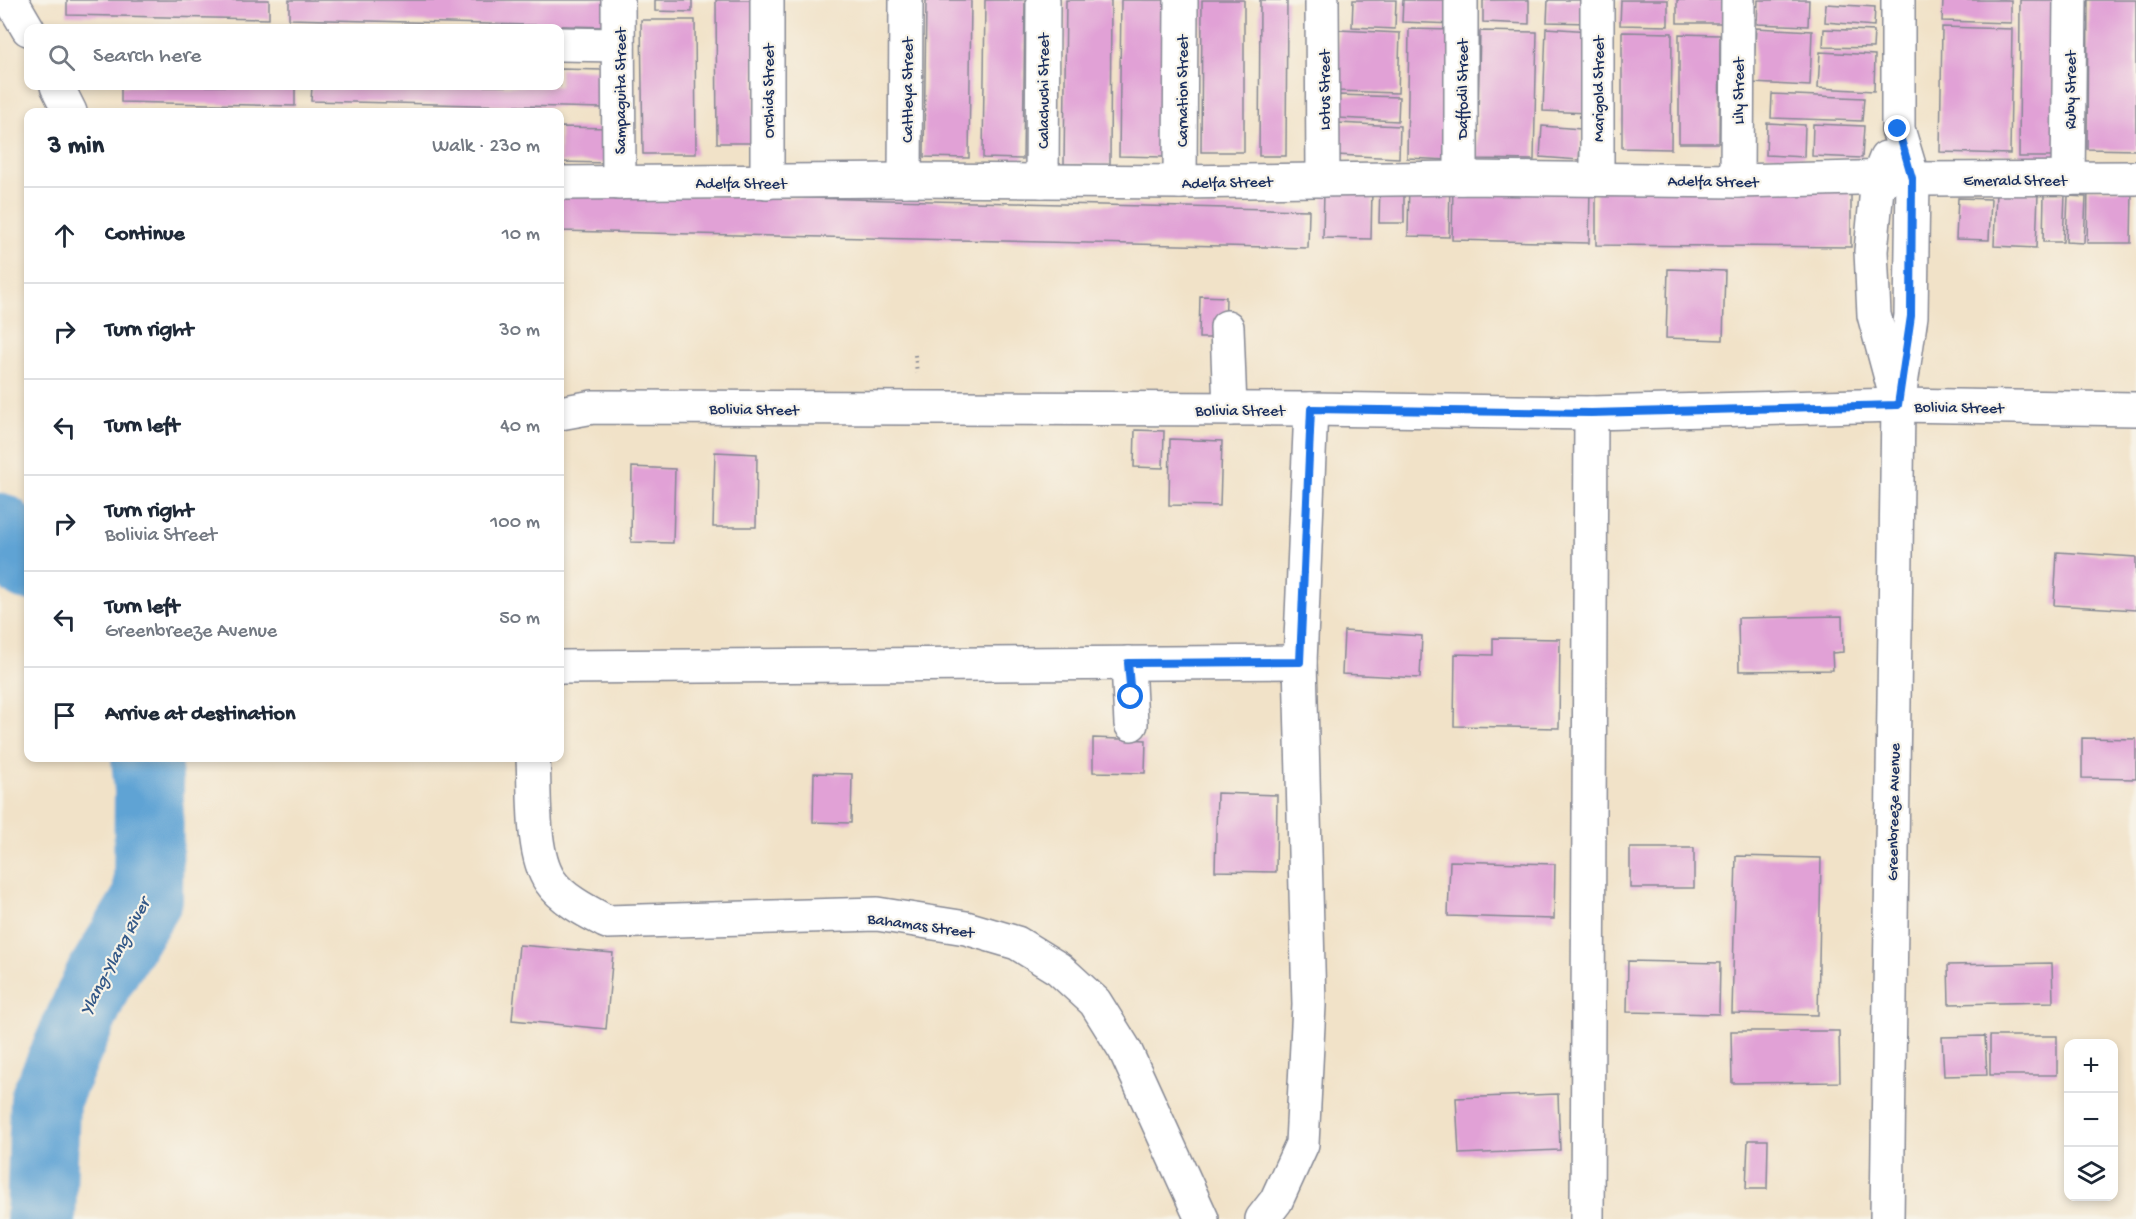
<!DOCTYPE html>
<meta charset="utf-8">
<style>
:root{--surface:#fff;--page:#f2f2f3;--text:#1f2937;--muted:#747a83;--line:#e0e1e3}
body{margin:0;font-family:"Gochi Hand",sans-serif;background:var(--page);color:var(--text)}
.controls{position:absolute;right:18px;bottom:18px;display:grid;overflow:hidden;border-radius:12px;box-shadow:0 3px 9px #0003}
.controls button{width:54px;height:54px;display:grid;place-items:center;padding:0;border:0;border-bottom:2px solid var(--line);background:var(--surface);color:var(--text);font:30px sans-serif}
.stop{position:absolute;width:18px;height:18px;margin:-14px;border:4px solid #1a73e8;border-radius:50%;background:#fff}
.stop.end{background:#1a73e8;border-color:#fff;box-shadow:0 2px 6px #0008}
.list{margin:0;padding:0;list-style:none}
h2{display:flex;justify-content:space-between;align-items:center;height:78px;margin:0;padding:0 24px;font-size:26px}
h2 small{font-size:20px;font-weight:400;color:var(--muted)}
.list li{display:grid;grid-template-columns:39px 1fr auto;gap:18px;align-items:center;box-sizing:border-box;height:96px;padding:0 24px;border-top:2px solid var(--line)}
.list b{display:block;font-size:22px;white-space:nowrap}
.list p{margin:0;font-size:20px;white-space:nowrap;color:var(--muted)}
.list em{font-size:20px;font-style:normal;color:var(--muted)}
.icon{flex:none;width:33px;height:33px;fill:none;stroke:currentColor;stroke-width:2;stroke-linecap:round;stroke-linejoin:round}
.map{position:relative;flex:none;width:2136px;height:1219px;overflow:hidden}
.search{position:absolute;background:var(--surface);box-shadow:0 3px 9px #0003;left:24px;top:24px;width:540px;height:66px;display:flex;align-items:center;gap:15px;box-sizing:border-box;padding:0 21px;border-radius:12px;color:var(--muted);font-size:22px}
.panel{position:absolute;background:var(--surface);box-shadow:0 3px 9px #0003;left:24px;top:108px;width:540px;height:654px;border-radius:12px}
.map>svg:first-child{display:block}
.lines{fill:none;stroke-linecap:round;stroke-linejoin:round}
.river{stroke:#5fa3d4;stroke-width:70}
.building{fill:#e1a1d6}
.minor-casing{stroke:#868893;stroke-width:36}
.path{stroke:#868893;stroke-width:4;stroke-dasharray:1.5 4.5;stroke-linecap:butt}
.minor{stroke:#fff;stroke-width:33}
.route{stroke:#1a73e8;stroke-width:8}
.labels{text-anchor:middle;stroke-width:4.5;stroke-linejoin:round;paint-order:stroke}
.street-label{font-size:16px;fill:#1b2f5e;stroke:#f7f3e8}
.water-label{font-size:18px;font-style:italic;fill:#335887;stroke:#f7f3e8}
</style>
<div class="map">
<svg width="2136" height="1219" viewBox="0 0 2136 1219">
<rect width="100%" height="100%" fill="#f7f3e8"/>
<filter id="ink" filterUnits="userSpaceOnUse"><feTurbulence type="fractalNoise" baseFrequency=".0167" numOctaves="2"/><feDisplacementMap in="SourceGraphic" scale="12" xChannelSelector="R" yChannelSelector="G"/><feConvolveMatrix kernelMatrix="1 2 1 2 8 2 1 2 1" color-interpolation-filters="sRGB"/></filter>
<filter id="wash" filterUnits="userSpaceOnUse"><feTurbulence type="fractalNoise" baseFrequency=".008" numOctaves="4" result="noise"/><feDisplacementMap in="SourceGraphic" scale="24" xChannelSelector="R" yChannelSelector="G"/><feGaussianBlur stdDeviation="1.35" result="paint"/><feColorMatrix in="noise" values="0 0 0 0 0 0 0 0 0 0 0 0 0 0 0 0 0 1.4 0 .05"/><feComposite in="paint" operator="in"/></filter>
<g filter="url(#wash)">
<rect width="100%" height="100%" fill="#f1e2c8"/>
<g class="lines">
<!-- river -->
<g class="river">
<polyline points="0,528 28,566"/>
<polyline points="41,1219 45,1100 97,982 148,898 149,790 146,758"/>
</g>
</g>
<g id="blocks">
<!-- building -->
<g class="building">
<polygon points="67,0 269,0 269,19 67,15"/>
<polygon points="289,0 608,0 608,27 289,19"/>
<polygon points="655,0 692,0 692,12 655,11"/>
<polygon points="716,0 754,0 755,143 717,143"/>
<polygon points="926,0 971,0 969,158 924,157"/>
<polygon points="985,0 1025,0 1023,159 983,158"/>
<polygon points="1066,0 1111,0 1110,165 1064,164"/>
<polygon points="1121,0 1166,0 1164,157 1119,156"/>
<polygon points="1202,0 1244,0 1244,152 1201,152"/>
<polygon points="1260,0 1287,0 1286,156 1259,156"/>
<polygon points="1353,0 1396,0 1395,29 1352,27"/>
<polygon points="1403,0 1455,0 1454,24 1402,22"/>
<polygon points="1483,0 1529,0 1529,24 1483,22"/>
<polygon points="1548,0 1588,0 1588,23 1547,22"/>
<polygon points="1621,0 1668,0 1668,26 1620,25"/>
<rect x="1677" y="0" width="47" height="23"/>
<polygon points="1758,0 1809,0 1808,26 1757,24"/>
<polygon points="1943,0 2011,0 2011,23 1942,21"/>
<polygon points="2020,0 2060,0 2059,157 2019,157"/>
<polygon points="2088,0 2136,0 2136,150 2087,149"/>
<polygon points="1826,4 1875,7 1874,26 1825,22"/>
<polygon points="641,20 695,20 696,154 643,154"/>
<polygon points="1942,27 2012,29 2010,154 1940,152"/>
<polygon points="1546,28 1590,31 1588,113 1543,111"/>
<polygon points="1756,28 1812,31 1810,86 1753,83"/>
<polygon points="1409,29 1452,30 1450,160 1407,158"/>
<polygon points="1824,29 1874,31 1873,48 1823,47"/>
<polygon points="1339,30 1400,33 1398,93 1336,91"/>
<polygon points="1480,31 1537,32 1534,160 1477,159"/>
<polygon points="1622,32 1672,33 1671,149 1622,148"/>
<polygon points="1679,34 1720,35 1719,143 1679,143"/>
<polygon points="1820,52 1875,55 1874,91 1818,88"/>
<polygon points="560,69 603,70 603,108 311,101 312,86 560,86"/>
<polygon points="121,86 295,86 295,106 121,102"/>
<polygon points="1772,94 1864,98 1862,121 1771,118"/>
<polygon points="1339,95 1399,97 1398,121 1338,118"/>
<polygon points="1337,123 1400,126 1399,158 1336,155"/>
<polygon points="1767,123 1805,125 1804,157 1766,155"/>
<polygon points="1813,124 1864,126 1862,158 1812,156"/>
<polygon points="1542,126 1581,129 1579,160 1540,157"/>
<polygon points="560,127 609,128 609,163 560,162"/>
<polygon points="1409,179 1450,179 1449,237 1408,236"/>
<polygon points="1380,183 1404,183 1404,223 1379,223"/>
<polygon points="1453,183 1590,186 1589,243 1452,240"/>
<polygon points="1596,185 1851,186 1851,247 1596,245"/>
<polygon points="1324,189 1372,190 1371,239 1323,238"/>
<polygon points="2088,189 2132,190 2131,243 2087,243"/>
<polygon points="1996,191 2038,193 2036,248 1994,246"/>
<polygon points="560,192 1309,210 1308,248 560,231"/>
<polygon points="2044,194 2065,195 2063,242 2043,242"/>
<polygon points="2068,196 2086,197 2084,243 2066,242"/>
<polygon points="1958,198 1991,199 1989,240 1956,239"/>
<polygon points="1668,269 1725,271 1723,340 1666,338"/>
<polygon points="1200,296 1226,297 1225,338 1199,338"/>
<polygon points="1135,430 1164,431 1163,468 1134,467"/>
<polygon points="1170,439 1222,441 1220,506 1169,505"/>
<polygon points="715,452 757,454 756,527 713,527"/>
<polygon points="632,467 675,469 673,543 631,542"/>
<polygon points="2057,552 2136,557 2136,610 2054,605"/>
<polygon points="1842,616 1843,652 1832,653 1833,670 1739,671 1738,618"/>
<polygon points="1344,631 1422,636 1420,678 1342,674"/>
<polygon points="1493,638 1560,639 1559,728 1454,726 1455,654 1493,655"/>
<polygon points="1093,738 1146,740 1145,773 1093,772"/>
<polygon points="2082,738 2136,739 2136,779 2082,778"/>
<polygon points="814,773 852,774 851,823 813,822"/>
<polygon points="1217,793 1277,795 1276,872 1215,871"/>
<rect x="1630" y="848" width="64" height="40"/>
<polygon points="1736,856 1821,858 1818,1015 1732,1013"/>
<polygon points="1450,861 1555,864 1554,919 1448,916"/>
<polygon points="519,945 613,953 606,1029 512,1020"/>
<polygon points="1628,961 1720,963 1719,1014 1627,1012"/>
<polygon points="2052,963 2053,1002 1949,1004 1948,965"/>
<polygon points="1731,1031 1839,1031 1840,1082 1732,1083"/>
<polygon points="1985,1036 1987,1075 1944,1076 1942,1037"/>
<rect x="1990" y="1036" width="67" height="39"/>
<polygon points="1558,1094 1560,1150 1459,1154 1456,1098"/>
<polygon points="1748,1140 1768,1140 1767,1189 1746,1189"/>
</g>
</g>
</g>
<g filter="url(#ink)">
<use href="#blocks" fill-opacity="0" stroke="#868893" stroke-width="1.5"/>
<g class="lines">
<!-- minor casing -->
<g class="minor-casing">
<g id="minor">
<polyline points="11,0 28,29"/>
<polyline points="618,0 619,183"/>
<polyline points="1322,0 1323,180"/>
<polyline points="560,44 618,45"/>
<polyline points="57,86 70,112"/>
<polyline points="1886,158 1878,178 1871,251 1874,315 1895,393"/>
<polyline points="1461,178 1461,0"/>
<polyline points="1597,178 1597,0"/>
<polyline points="2068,179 2070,0"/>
<polyline points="905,180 906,0"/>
<polyline points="1042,181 1043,0"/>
<polyline points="1737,181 1738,0"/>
<polyline points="767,182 767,0"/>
<polyline points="1180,182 1181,0"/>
<polyline points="560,183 905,180 1180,182 1461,178 1737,181 1895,177 1913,179 2136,178"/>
<polyline points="1227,327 1230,409"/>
<polyline points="560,413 593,407 1311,409 1591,413 1898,405 2136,409"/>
<polyline points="1128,663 1131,724"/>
<polyline points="560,667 1300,662"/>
<path d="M533,758C535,792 531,853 550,881C563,900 588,912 607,922L877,914L966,928L1017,943L1059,969L1095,1002L1125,1050L1202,1219"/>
<polyline points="1262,1219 1276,1201 1302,1144 1309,1005 1300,662 1311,409"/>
<polyline points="1587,1219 1591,413"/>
<polyline points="1887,1219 1898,405 1911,316 1913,179 1898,129 1898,0"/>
</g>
</g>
<!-- path -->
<polyline class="path" points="915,355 917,373"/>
<!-- minor -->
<use href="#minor" class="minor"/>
</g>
</g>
<g class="lines" filter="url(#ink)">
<!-- route -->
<polyline class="route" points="1131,697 1128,663 1300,662 1311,409 1591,413 1898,405 1911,316 1912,178 1898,129"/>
</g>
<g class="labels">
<!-- street labels -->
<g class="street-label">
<text transform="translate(1461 89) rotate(-90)" y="6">Daffodil Street</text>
<text transform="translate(1597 89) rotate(-90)" y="6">Marigold Street</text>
<text transform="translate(906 90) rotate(-90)" y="6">Cattleya Street</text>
<text transform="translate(1323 90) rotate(-90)" y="6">Lotus Street</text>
<text transform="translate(2069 90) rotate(-90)" y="6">Ruby Street</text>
<text transform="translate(619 91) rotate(-90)" y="6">Sampaguita Street</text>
<text transform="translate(767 91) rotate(-90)" y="6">Orchids Street</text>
<text transform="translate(1042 91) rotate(-90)" y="6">Calachuchi Street</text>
<text transform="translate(1181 91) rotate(-90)" y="6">Carnation Street</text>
<text transform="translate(1737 91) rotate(-90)" y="6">Lily Street</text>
<text x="2015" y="185">Emerald Street</text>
<text transform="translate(1713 180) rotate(1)" y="6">Adelfa Street</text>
<text transform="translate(1227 181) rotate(-1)" y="6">Adelfa Street</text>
<text x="741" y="188">Adelfa Street</text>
<text transform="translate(1959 406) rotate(1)" y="6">Bolivia Street</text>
<text transform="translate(754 408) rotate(1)" y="6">Bolivia Street</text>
<text x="1240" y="415">Bolivia Street</text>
<text transform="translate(1892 812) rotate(-89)" y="6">Greenbreeze Avenue</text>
<text transform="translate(921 924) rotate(8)" y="6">Bahamas Street</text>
</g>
<!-- water labels -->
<g class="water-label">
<text transform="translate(114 956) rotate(-62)" y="6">Ylang-Ylang River</text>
</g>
</g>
</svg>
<div class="controls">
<button>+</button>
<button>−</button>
<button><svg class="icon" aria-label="layers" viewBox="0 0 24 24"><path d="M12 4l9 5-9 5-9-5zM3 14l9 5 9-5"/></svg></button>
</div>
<div class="stop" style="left:1131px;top:697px"></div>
<div class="stop end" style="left:1898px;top:129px"></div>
<div class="search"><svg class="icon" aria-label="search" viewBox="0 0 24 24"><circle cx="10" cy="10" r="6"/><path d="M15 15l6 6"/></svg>Search here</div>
<section class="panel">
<h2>3 min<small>Walk · 230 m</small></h2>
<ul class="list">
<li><svg class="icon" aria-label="ahead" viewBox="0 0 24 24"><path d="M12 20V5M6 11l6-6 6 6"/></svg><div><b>Continue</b></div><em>10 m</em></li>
<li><svg class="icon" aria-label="right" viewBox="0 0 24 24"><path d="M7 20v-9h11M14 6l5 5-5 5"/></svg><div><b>Turn right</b></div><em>30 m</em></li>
<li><svg class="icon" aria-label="left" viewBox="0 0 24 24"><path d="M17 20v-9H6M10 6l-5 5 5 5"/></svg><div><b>Turn left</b></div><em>40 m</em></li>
<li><svg class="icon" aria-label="right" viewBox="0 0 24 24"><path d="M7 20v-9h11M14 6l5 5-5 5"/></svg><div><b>Turn right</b><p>Bolivia Street</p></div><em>100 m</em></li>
<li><svg class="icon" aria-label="left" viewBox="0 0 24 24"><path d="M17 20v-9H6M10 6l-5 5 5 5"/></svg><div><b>Turn left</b><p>Greenbreeze Avenue</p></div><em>50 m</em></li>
<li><svg class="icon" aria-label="arrive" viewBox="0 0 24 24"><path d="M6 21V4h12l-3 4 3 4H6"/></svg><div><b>Arrive at destination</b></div></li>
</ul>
</section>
</div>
